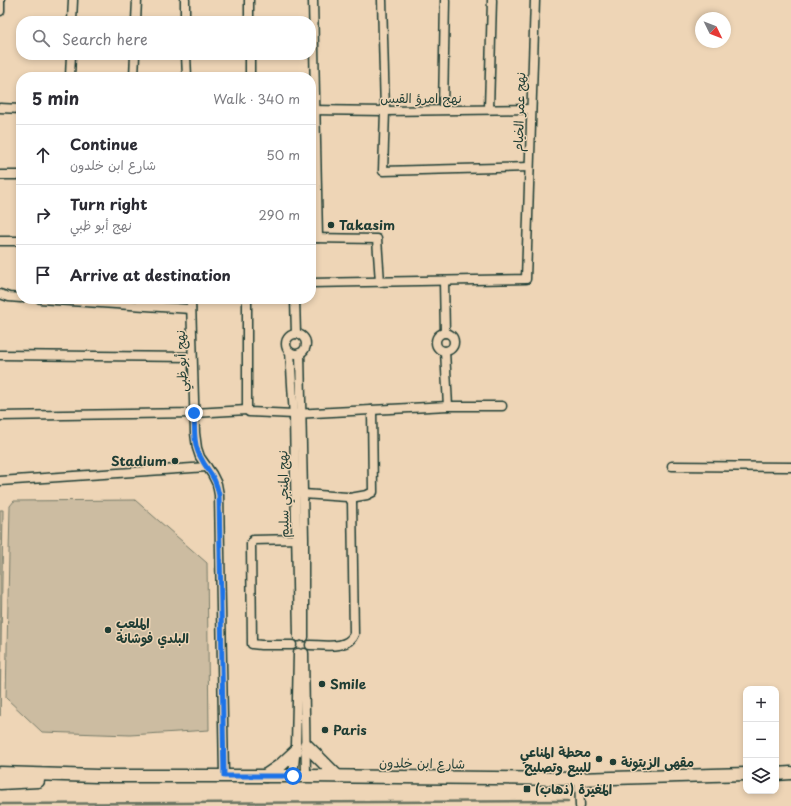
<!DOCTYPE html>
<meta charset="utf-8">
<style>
:root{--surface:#fff;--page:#f7f7f7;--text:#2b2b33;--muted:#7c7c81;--line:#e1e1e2}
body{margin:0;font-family:"Playpen Sans","Playpen Sans Arabic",sans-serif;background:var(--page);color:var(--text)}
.controls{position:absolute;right:12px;bottom:12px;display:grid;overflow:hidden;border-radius:8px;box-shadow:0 2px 6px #0003}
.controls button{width:36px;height:36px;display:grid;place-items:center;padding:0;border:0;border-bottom:1px solid var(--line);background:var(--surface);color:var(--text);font:20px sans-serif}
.compass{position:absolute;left:695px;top:12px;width:36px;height:36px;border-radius:50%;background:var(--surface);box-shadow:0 2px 6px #0003;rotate:133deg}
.stop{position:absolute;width:12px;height:12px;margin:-9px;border:3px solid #1a73e8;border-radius:50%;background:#fff}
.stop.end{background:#1a73e8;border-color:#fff;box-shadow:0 1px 4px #0008}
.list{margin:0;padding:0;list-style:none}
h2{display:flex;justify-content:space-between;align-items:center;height:52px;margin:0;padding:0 16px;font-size:17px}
h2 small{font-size:13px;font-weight:400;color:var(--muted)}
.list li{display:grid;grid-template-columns:26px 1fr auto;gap:12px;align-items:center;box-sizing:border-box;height:60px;padding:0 16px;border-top:1px solid var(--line)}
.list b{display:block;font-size:15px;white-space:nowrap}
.list p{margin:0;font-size:13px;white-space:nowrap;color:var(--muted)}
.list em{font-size:13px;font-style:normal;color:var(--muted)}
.icon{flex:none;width:22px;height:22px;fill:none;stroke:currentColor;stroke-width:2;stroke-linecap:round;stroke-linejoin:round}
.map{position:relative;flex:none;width:791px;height:806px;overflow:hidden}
.search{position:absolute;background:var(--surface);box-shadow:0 2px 6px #0003;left:16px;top:16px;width:300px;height:44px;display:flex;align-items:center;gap:10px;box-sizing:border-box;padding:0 14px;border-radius:16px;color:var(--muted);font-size:15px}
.panel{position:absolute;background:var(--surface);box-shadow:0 2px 6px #0003;left:16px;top:72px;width:300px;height:232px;border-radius:16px}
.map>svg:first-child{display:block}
.green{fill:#ccbca1;stroke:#767c6a}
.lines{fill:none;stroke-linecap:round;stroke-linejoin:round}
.stream{stroke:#6a7463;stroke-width:2.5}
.street-casing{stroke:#1f3d34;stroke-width:11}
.secondary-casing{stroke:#1f3d34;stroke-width:15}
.street{stroke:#eed5b6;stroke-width:8}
.secondary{stroke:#eed5b6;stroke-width:12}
.route{stroke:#1a73e8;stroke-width:5}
.poi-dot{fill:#1f3d34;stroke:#eed5b6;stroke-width:1.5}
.labels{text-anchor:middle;stroke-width:3;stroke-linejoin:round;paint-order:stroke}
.street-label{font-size:13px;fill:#1f3d34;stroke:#eed5b6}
.poi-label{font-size:13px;font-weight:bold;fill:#1f3d34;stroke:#eed5b6;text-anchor:start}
</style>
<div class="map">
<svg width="791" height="806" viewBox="0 0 791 806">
<rect width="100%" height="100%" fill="#eed5b6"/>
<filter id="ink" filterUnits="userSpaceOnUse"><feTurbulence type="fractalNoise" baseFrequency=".025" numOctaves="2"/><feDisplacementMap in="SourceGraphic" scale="8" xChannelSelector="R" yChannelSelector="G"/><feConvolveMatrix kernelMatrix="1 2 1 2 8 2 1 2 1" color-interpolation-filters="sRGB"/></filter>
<g filter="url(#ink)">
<!-- green -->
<g class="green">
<polygon points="135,500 207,563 209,730 130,735 42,732 6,698 10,506 14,501"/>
<polygon points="0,510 3,510 0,716"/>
</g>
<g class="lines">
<!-- stream -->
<polyline class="stream" points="0,804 568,801"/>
<!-- street casing -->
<g class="street-casing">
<g id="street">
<polyline points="185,0 185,21"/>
<polyline points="249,0 249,21"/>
<polyline points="313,0 318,238"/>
<polyline points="382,0 385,111 383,171 529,167"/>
<polyline points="0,11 0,0"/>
<polyline points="72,21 73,0"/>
<polyline points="136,21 137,0"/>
<polyline points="186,55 187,77"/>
<polyline points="250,55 250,77"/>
<polyline points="70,77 71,55"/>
<polyline points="134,77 135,55"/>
<polyline points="0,108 21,109"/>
<polyline points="443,109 445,0"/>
<polyline points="489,109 492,0"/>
<polyline points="311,110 385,111 531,109"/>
<polyline points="0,175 21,175"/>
<polyline points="311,238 377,239 380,282"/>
<polyline points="0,241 21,241"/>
<polyline points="444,281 445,333"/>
<polyline points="311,283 526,279 535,0"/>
<polyline points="0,294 9,297 21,298"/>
<polyline points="40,299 191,309"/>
<polyline points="192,299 191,301 195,433 197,448 200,457 212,474 217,484 219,495 224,776"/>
<polyline points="247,299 247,410 249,412 294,414 448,406 502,406"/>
<polyline points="295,299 296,334"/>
<circle cx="445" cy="342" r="9"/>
<circle cx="296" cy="344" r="10"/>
<polyline points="445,351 448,406"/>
<polyline points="290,352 294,417 298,637"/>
<polyline points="300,353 304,539 304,637"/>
<polyline points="0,355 192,357"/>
<polyline points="0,416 194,413 247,410"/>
<polyline points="672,466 791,467"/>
<polyline points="0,481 207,467"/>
<path d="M303,494L347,497L352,501L354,634C348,650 323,645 310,645"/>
<polyline points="350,498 367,495 373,492 372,410"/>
<polyline points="292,645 261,645 252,644 251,544 253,540 299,539"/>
<polyline points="304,653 306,776"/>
<polyline points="293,776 296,746 298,653"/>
<polyline points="579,779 580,806"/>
</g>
</g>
<!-- secondary casing -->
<g class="secondary-casing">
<g id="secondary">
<polyline points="306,745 337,776"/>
<polyline points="0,773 97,776 306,776 579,779 746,774"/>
<polyline points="776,774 791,773"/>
<polyline points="265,776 281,765 296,751"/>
<polyline points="0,783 38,781"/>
</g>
</g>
<!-- street -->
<use href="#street" class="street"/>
<!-- secondary -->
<use href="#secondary" class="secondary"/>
</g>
</g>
<g class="lines" filter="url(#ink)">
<!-- route -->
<path class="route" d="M194,413C195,427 193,444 200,456C208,473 215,474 219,495L224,776H293"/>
</g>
<!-- markers -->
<g class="poi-dot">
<circle cx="331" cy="225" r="4"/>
<circle cx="175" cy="461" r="4"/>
<circle cx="108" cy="630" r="4"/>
<circle cx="322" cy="684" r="4"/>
<circle cx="325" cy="730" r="4"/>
<circle cx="599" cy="759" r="4"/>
<circle cx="613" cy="762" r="4"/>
<rect x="523" y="785" width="8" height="8" rx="2"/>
</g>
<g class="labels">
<!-- street labels -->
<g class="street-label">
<text x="421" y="103">نهج امرؤ القيس</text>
<text transform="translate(519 112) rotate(-88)" y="5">نهج عمر الخيام</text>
<text transform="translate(181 361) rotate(-92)" y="5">نهج أبو ظبي</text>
<text transform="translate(283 494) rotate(-91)" y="5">نهج المنجي سليم</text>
<text transform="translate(422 763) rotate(1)" y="5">شارع ابن خلدون</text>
</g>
<!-- poi labels -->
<g class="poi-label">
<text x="339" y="230">Takasim</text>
<text x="167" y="466" text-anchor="end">Stadium</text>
<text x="116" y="628">الملعب<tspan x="116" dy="15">البلدي فوشانة</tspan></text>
<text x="330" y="689">Smile</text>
<text x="333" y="735">Paris</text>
<text x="591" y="757" text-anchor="end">محطة المناعي<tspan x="591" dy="15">للبيع وتصليح</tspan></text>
<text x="621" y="767">مقهى الزيتونة</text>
<text x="535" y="794">المغيرة (ذهاب)</text>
</g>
</g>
</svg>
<div class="controls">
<button>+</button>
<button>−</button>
<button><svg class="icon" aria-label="layers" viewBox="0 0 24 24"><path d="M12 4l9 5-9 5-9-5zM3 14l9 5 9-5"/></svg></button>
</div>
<svg class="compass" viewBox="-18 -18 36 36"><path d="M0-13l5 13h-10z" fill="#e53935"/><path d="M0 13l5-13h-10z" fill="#7c7c81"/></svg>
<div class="stop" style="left:293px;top:776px"></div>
<div class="stop end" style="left:194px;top:413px"></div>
<div class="search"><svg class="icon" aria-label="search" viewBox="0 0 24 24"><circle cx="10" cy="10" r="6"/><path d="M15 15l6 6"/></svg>Search here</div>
<section class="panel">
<h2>5 min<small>Walk · 340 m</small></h2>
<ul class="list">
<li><svg class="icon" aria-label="ahead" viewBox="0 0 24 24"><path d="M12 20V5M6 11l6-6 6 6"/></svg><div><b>Continue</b><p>شارع ابن خلدون</p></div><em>50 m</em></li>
<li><svg class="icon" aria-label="right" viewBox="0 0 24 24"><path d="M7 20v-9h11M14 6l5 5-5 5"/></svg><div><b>Turn right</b><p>نهج أبو ظبي</p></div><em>290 m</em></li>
<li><svg class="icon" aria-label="arrive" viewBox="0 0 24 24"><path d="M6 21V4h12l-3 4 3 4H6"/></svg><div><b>Arrive at destination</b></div></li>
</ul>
</section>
</div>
